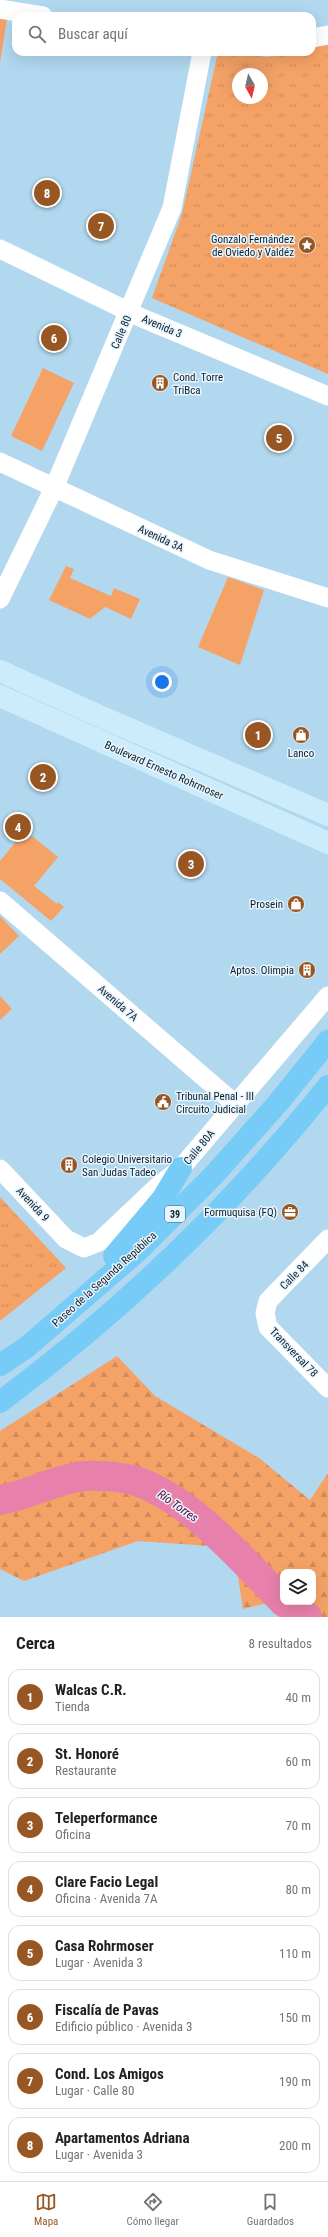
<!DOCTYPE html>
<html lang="es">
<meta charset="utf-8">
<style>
:root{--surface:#fff;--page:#f2f2f2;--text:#202124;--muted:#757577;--line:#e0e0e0;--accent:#985623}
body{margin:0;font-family:"Roboto Condensed",sans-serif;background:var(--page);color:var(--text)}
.controls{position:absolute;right:12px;bottom:12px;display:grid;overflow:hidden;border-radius:8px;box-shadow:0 4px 16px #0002}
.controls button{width:36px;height:36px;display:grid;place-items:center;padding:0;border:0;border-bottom:1px solid var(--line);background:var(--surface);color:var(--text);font:20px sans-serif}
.compass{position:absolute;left:232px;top:68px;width:36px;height:36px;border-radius:50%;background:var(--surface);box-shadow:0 4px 16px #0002;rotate:172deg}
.you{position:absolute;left:162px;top:682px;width:14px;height:14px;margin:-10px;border:3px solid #fff;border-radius:50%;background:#1a73e8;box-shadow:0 0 0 6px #1a73e833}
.badge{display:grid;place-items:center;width:26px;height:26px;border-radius:50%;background:var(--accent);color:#fff;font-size:13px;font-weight:700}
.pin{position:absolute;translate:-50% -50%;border:2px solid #fff;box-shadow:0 1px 4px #0006}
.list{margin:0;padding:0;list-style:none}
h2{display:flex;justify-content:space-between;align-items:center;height:52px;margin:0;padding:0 16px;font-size:17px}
h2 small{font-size:13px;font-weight:400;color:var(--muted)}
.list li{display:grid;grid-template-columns:26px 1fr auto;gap:12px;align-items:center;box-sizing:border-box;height:56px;margin:0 8px 8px;padding:0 8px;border:1px solid var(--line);border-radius:12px}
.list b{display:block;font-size:15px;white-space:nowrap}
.list p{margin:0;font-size:13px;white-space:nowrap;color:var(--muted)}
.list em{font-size:13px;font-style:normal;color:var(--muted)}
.icon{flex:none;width:22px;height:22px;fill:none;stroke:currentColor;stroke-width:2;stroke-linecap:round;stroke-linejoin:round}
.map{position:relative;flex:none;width:328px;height:1617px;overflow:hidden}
.search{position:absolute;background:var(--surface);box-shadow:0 4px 16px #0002;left:12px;right:12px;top:12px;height:44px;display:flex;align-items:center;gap:10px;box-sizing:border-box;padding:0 14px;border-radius:12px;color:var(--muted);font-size:15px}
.sheet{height:564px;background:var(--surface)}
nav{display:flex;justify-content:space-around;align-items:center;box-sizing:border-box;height:56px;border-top:1px solid var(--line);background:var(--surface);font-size:11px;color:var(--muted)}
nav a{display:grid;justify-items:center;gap:2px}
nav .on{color:var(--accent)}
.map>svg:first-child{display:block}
.grass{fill:#f5a267}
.forest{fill:url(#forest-firs);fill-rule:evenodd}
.park{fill:url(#park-tufts);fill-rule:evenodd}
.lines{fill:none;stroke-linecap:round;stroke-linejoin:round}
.river{stroke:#e780aa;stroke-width:30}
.minor{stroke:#fff;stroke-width:19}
.secondary{stroke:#ccecfc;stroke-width:22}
.trunk{stroke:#77cbf7;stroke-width:22}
.labels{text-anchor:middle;stroke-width:3;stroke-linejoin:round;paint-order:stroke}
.shield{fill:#e6f5ff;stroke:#505f68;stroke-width:1}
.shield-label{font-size:10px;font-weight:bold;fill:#101f27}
.poi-label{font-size:11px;fill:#101f27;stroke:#e6f5ff;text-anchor:end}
.street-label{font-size:11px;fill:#101f27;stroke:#e6f5ff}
.water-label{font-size:12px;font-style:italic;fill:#600035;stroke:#e6f5ff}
</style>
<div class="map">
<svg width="328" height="1617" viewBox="0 0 328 1617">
<defs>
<pattern id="forest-firs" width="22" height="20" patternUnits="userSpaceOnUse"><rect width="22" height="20" fill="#f5a267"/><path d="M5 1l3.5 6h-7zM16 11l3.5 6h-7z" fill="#d18b59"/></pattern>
<pattern id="park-tufts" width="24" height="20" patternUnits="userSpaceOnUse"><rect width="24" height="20" fill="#f5a267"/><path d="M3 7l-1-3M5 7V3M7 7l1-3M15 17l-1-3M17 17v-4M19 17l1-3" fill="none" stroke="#d18b59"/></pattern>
</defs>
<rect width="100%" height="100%" fill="#b1d8ef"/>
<!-- grass -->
<g class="grass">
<polygon points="0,18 7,19 0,63"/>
<polygon points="43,368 74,383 42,451 11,436"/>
<polygon points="66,566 74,569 70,578 111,596 114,588 140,599 131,619 105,607 90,619 49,600"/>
<polygon points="228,577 264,590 240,665 198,647"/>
<polygon points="22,834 28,839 32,836 58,857 34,886 57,904 58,902 64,907 51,921 0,879 0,861"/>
<polygon points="0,916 19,936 0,954"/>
<polygon points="0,996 12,1009 0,1020"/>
</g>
<!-- forest -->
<path class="forest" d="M117,1356L155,1396L259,1458L310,1500L328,1473V1617H286L271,1602L243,1609L237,1571L210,1546L138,1541L24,1581L0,1569V1431ZM283,1572H313V1602H283Z"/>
<!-- park -->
<g class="park">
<path d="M328,44V374L152,298L182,214L218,52H238L267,57L289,52H312V48ZM238,74H262V98H238Z"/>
<polygon points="0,1197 66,1268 0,1321"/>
</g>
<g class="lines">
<!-- river -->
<g class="river">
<path d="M0,1500C29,1495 56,1479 84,1476C96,1475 125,1477 136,1481C192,1500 242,1560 283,1601"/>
<polyline points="284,1602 307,1617"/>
</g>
<!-- minor -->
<g class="minor">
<polyline points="0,9 43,16"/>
<polyline points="312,38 328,35"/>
<polyline points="0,249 142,318 328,396"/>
<polyline points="0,462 209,560 328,598"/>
<polyline points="0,599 54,488 172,208 202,52"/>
<polyline points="0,901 235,1104"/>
<polyline points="0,1169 66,1239 84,1248 99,1242 158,1186 181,1168 328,996"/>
<polyline points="328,1239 268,1301 265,1313 268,1327 328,1388"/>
</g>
<!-- secondary -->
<g class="secondary">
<polyline points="0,671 104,718 328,815"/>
<polyline points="0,696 328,843"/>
</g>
<!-- trunk -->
<g class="trunk">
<polyline points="114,1256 163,1198 181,1168"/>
<polyline points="0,1365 27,1347 139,1250 213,1176 278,1103 328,1041"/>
<path d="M0,1402C122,1311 233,1205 328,1086"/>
</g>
</g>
<!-- icons -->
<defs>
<g id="sight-disc" transform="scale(0.9)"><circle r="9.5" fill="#985623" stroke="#e6f5ff"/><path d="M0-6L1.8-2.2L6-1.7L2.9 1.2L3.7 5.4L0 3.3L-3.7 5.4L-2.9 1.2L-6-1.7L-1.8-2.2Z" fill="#fff"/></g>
<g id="building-disc" transform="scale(0.9)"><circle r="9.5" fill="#985623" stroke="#e6f5ff"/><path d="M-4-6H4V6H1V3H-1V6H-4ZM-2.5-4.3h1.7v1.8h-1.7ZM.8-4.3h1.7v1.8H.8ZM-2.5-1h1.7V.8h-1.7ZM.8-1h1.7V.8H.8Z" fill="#fff"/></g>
<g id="shop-disc" transform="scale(0.9)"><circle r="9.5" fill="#985623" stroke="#e6f5ff"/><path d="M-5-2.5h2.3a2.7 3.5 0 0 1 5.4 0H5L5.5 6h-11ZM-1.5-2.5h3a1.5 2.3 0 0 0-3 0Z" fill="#fff"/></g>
<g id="civic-disc" transform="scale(0.9)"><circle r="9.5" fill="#985623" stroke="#e6f5ff"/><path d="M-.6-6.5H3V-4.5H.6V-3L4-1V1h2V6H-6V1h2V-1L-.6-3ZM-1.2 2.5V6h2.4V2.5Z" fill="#fff"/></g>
<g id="office-disc" transform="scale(0.9)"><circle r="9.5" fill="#985623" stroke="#e6f5ff"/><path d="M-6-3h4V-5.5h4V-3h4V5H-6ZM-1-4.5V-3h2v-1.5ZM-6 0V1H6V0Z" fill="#fff"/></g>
</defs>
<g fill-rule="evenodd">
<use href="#sight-disc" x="307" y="245"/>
<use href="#building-disc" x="160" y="383"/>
<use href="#shop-disc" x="301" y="735"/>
<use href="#shop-disc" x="296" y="904"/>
<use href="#building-disc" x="307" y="970"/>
<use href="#civic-disc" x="163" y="1102"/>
<use href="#building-disc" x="69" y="1165"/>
<use href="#office-disc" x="290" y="1212"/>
</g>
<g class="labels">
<!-- shield labels -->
<rect class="shield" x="165" y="1206" width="20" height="16" rx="3"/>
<g class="shield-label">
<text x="175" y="1218">39</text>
</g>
<!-- poi labels -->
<g class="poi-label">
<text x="294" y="243">Gonzalo Fernández<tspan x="294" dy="13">de Oviedo y Valdéz</tspan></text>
<text x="173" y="381" text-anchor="start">Cond. Torre<tspan x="173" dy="13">TriBca</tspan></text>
<text x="301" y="757" text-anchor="middle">Lanco</text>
<text x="283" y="908">Prosein</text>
<text x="294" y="974">Aptos. Olimpia</text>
<text x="176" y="1100" text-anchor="start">Tribunal Penal - III<tspan x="176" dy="13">Circuito Judicial</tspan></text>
<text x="82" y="1163" text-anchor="start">Colegio Universitario<tspan x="82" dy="13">San Judas Tadeo</tspan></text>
<text x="277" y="1216">Formuquisa (FQ)</text>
</g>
<!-- street labels -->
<g class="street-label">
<text transform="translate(162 326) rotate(23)" y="4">Avenida 3</text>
<text transform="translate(121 332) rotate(-67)" y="4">Calle 80</text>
<text transform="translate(161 538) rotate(25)" y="4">Avenida 3A</text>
<text transform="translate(164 770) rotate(24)" y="4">Boulevard Ernesto Rohrmoser</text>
<text transform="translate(118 1003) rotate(41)" y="4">Avenida 7A</text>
<text transform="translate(199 1147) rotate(-50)" y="4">Calle 80A</text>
<text transform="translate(33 1204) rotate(47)" y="4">Avenida 9</text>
<text transform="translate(294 1275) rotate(-45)" y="4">Calle 84</text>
<text transform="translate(104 1279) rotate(-42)" y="4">Paseo de la Segunda República</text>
<text transform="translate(294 1352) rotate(46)" y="4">Transversal 78</text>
</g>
<!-- water labels -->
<g class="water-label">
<text transform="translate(178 1506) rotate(35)" y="4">Río Torres</text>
</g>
</g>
</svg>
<div class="controls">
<button><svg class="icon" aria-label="layers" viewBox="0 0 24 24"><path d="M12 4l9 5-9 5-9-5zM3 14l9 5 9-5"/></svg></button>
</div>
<svg class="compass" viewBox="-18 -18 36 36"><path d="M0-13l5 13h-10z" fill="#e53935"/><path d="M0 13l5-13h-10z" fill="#757577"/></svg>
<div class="you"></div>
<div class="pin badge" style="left:258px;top:735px">1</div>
<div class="pin badge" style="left:43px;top:777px">2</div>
<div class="pin badge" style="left:191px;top:864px">3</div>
<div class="pin badge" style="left:18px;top:827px">4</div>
<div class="pin badge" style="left:279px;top:438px">5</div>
<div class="pin badge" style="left:54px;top:338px">6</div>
<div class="pin badge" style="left:101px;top:226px">7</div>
<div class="pin badge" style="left:47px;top:193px">8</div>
<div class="search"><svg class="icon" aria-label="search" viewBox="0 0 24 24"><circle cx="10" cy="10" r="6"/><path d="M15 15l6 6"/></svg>Buscar aquí</div>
</div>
<section class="sheet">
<h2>Cerca<small>8 resultados</small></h2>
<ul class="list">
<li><span class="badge">1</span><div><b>Walcas C.R.</b><p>Tienda</p></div><em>40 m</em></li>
<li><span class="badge">2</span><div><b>St. Honoré</b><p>Restaurante</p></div><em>60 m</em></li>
<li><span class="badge">3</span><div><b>Teleperformance</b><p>Oficina</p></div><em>70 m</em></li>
<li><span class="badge">4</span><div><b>Clare Facio Legal</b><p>Oficina · Avenida 7A</p></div><em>80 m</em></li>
<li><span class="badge">5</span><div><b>Casa Rohrmoser</b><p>Lugar · Avenida 3</p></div><em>110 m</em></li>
<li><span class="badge">6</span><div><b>Fiscalía de Pavas</b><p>Edificio público · Avenida 3</p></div><em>150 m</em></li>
<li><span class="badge">7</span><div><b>Cond. Los Amigos</b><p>Lugar · Calle 80</p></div><em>190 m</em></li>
<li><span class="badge">8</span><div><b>Apartamentos Adriana</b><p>Lugar · Avenida 3</p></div><em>200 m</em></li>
</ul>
</section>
<nav>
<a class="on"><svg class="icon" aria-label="map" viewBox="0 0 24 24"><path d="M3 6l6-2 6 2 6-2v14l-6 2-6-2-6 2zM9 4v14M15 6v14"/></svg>Mapa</a>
<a><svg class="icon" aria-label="directions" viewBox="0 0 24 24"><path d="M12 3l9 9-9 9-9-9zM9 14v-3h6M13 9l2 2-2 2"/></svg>Cómo llegar</a>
<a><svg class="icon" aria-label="saved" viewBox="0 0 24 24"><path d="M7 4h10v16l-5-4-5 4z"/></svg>Guardados</a>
</nav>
